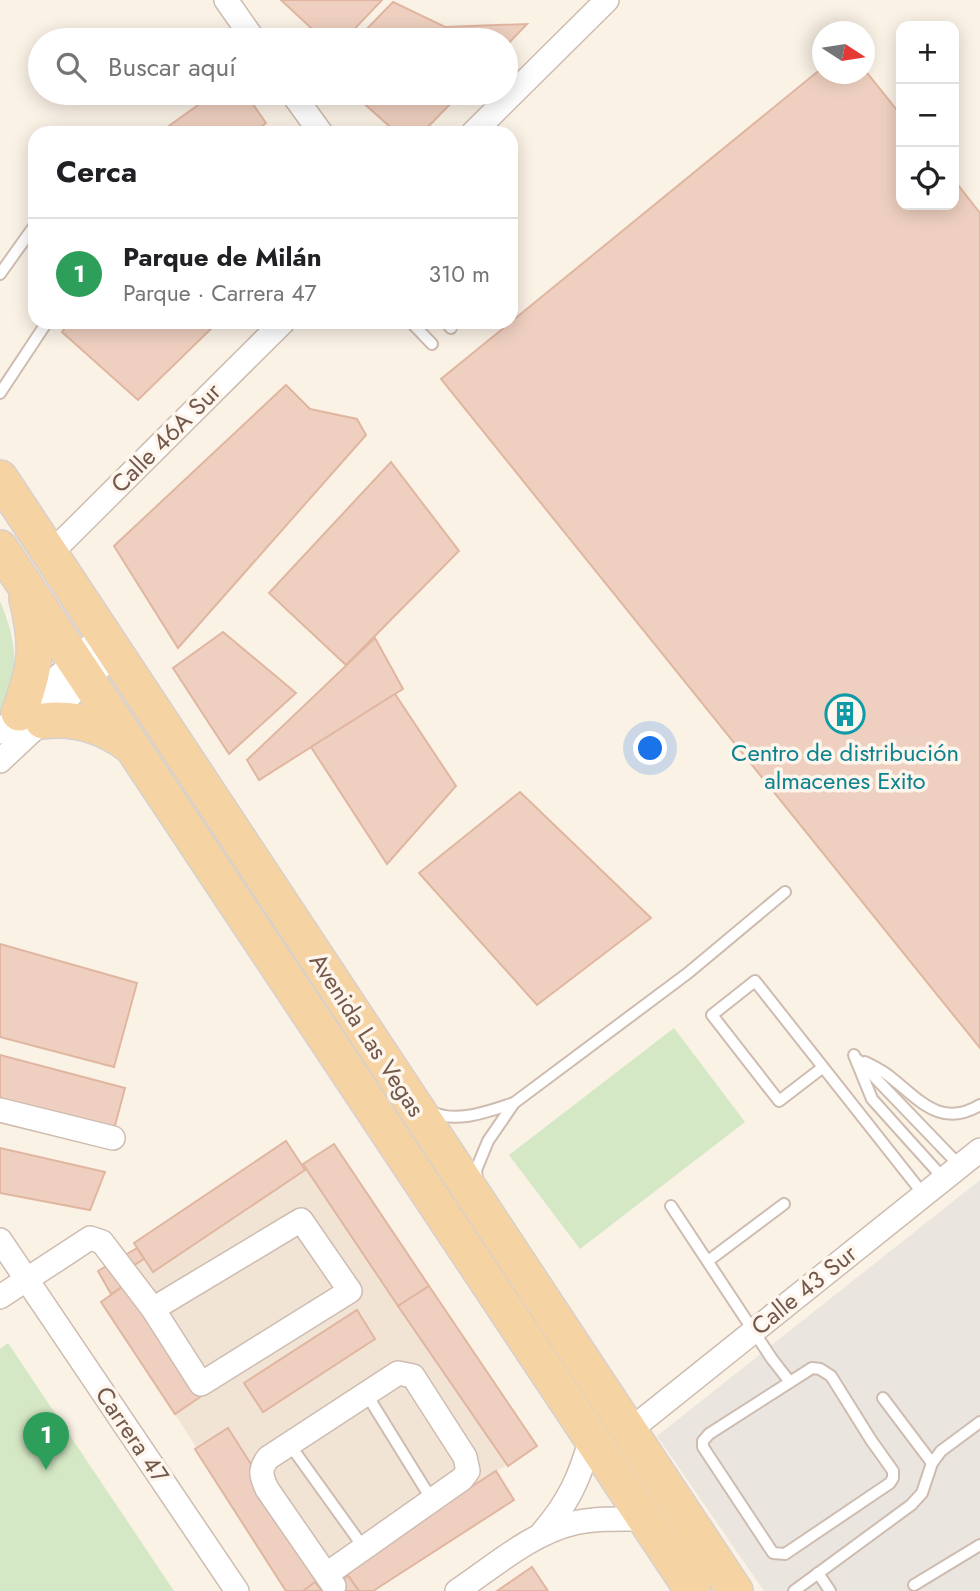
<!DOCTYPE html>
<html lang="es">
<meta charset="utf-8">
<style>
:root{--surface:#fff;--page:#f2f2f2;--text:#202124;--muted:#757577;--line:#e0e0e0;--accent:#dd6c53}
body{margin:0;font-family:Jost,sans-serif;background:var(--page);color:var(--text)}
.controls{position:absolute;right:21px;top:21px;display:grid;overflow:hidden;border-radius:14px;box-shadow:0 4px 18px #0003}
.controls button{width:63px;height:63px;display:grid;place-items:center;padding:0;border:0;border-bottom:2px solid var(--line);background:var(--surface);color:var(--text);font:35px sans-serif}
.compass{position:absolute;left:812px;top:21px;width:63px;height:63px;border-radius:50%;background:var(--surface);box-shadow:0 4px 18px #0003;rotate:102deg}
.you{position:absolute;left:651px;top:749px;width:24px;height:24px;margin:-18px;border:5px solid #fff;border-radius:50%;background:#1a73e8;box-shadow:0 0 0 10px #1a73e833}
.badge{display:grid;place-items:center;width:46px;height:46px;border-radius:50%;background:var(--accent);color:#fff;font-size:23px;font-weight:700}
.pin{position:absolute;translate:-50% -58px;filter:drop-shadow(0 2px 4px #0008)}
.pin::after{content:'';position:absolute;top:37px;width:24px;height:21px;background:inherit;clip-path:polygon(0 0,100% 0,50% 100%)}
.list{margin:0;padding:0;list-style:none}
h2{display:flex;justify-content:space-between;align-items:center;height:91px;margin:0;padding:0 28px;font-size:30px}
h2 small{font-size:23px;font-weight:400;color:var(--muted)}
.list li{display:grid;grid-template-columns:46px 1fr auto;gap:21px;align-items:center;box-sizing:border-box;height:112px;padding:0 28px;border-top:2px solid var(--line)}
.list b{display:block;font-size:26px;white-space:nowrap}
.list p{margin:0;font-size:23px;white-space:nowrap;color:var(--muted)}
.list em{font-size:23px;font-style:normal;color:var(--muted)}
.icon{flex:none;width:38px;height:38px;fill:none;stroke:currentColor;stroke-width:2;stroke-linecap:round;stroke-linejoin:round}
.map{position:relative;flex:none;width:980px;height:1591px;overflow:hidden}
.search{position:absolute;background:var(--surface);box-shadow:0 4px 18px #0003;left:28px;top:28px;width:490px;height:77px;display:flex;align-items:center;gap:18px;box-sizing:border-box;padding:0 24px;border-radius:38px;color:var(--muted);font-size:26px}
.panel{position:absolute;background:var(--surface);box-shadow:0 4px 18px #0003;left:28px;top:126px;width:490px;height:203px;border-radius:21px}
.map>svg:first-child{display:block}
.residential{fill:#f2e4d5}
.industrial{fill:#ebe5e0}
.green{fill:#d5e8c5}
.building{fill:#efd0c0;stroke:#e0b6a1;stroke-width:2}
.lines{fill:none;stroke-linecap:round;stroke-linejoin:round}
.lane-casing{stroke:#cebcb0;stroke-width:14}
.street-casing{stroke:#cebcb0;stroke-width:26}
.primary-casing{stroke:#d8d0cd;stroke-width:38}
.lane{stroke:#fff;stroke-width:10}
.street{stroke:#fff;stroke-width:23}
.primary{stroke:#f5d3a3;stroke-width:35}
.labels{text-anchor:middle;stroke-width:7;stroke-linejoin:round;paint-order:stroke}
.street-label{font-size:24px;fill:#73584c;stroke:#fef6ec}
.culture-label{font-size:24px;fill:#0d838f;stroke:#fef6ec}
</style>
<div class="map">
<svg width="980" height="1591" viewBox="0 0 980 1591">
<rect width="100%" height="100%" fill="#fbf2e6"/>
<!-- residential -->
<polygon class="residential" points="286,1141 302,1165 334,1144 537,1446 497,1471 514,1500 373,1591 286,1591 175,1414 101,1302 111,1294 98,1271 136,1248 134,1243"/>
<!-- industrial -->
<polygon class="industrial" points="980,1180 980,1591 764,1591 657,1436"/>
<!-- green -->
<g class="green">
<path d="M0,601C17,642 21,673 0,714Z"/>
<polygon points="674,1028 745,1122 580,1249 509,1155"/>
<polygon points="8,1343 174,1591 0,1591 0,1349"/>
</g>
<!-- building -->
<g class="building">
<polygon points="281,0 382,0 344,40 324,40"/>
<polygon points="393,2 445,27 527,24 506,46 506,40 356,40"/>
<polygon points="822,68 822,74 864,74 864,69 901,115 901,205 954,205 954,180 980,213 980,1048 441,379"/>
<polygon points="215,93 245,93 266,123 253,133 159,133"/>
<polygon points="352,93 461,93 422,133 397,133"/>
<polygon points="69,322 218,322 138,400 62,332"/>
<polygon points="286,385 310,409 357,419 366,435 178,648 114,546"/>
<polygon points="391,462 459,551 346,665 269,593"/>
<polygon points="223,632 296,693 229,754 173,668"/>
<polygon points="375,638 403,689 259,780 247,760"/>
<polygon points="395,694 456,786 387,864 311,747"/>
<polygon points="520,792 651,918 537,1005 419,873"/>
<polygon points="0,944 137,983 114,1067 0,1037"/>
<polygon points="0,1055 125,1088 113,1133 0,1107"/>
<polygon points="286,1141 305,1170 153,1272 134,1243"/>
<polygon points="334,1144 429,1286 398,1306 303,1164"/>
<polygon points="0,1148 105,1172 90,1210 0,1193"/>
<polygon points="137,1248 144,1259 118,1275 123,1286 111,1294 98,1271"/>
<polygon points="128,1283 203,1395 175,1414 101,1302"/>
<polygon points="429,1286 537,1446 508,1466 398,1306"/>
<polygon points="357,1310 375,1339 263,1412 244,1383"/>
<polygon points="228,1428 323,1578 303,1591 286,1591 195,1449"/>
<polygon points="496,1471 514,1500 373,1591 359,1591 344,1569"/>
<polygon points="532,1567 548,1591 497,1591"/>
<polygon points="348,1576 359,1591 326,1591 334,1586"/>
<polygon points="315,1582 322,1591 303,1591"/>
</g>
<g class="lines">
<!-- lane casing -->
<g class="lane-casing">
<g id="lane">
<polyline points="0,274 35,225"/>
<polyline points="411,322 432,344"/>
<polyline points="446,322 451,328"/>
<polyline points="0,393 47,322"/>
<polyline points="854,1055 872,1099 944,1179"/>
<polyline points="858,1060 960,1166"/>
<path d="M865,1062C873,1066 882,1070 889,1076C919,1099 940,1129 980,1105"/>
<polyline points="822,1068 779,1101 712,1015 755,981 924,1195"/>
<path d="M432,1112C457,1124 489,1111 514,1103"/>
<polyline points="477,1180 476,1170 488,1141 514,1103 688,973 785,892"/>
<polyline points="671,1206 772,1359 790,1382"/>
<polyline points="708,1261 784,1204"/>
<polygon points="812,1368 820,1369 831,1376 871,1440 893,1471 893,1478 890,1483 785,1554 773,1553 703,1447 703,1441 709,1434"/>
<polyline points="367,1395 432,1500"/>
<polyline points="883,1398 932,1463"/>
<polyline points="290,1445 364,1548"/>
<polyline points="818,1573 830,1591"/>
<polyline points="914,1585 980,1545"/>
<polyline points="794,1591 911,1505 922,1493 932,1463 941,1451 980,1422"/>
</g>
</g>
<!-- street casing -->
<g class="street-casing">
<g id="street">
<polyline points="226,0 254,40"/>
<polyline points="292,93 321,133"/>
<polyline points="473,133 607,0"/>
<polyline points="50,554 283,322"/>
<polyline points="0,732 103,634"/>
<polyline points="0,761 115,653"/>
<polyline points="0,1110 113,1138"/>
<polyline points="0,1240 237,1591"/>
<polyline points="0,1297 90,1238 102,1242 153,1309 201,1384 350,1291 301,1220 153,1309"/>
<polyline points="629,1431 980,1150"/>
<path d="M542,1533C569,1502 580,1477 591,1438"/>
<path d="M327,1574L462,1479L468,1471L465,1457L413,1376L398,1373L268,1458C259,1470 261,1476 267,1489L334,1586"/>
<path d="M457,1591C493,1567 531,1533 574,1523C598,1518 621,1519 645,1519"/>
</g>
</g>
<!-- primary casing -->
<g class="primary-casing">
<g id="primary">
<polyline points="0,478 735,1591"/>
<polyline points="0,548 693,1591"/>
<path d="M19,713C36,667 39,647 27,599"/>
<path d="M43,721C75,717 102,725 128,744"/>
</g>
</g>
<!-- lane -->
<use href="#lane" class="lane"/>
<!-- street -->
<use href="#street" class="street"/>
<!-- primary -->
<use href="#primary" class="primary"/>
</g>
<!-- icons -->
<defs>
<g id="building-ring" transform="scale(2.0125)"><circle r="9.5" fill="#fef6ec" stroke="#0f9aa8" stroke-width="1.5"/><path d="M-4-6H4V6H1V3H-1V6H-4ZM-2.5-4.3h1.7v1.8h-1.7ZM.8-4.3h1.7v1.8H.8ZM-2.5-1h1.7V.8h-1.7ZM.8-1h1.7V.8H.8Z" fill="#0f9aa8"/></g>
</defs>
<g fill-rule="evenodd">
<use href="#building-ring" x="845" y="714"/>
</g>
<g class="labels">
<!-- street labels -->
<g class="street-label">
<text transform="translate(166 438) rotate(-45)" y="8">Calle 46A Sur</text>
<text transform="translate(367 1035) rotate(57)" y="8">Avenida Las Vegas</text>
<text transform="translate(804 1290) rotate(-39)" y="8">Calle 43 Sur</text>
<text transform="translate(132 1435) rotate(56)" y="8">Carrera 47</text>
</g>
<!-- culture labels -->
<g class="culture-label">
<text x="845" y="761">Centro de distribución<tspan x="845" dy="28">almacenes Exito</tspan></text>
</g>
</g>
</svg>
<div class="controls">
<button>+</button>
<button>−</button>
<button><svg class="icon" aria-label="locate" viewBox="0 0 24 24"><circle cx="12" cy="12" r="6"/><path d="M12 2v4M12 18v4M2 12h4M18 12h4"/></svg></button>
</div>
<svg class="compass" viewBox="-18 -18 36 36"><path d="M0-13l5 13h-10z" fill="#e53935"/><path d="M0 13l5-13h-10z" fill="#757577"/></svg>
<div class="you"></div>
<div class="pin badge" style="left:46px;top:1470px;background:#2e9e5b">1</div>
<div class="search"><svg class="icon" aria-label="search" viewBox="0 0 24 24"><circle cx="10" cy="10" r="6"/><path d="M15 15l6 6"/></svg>Buscar aquí</div>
<section class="panel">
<h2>Cerca<small></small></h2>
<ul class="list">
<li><span class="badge" style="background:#2e9e5b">1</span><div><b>Parque de Milán</b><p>Parque · Carrera 47</p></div><em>310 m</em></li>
</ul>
</section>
</div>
